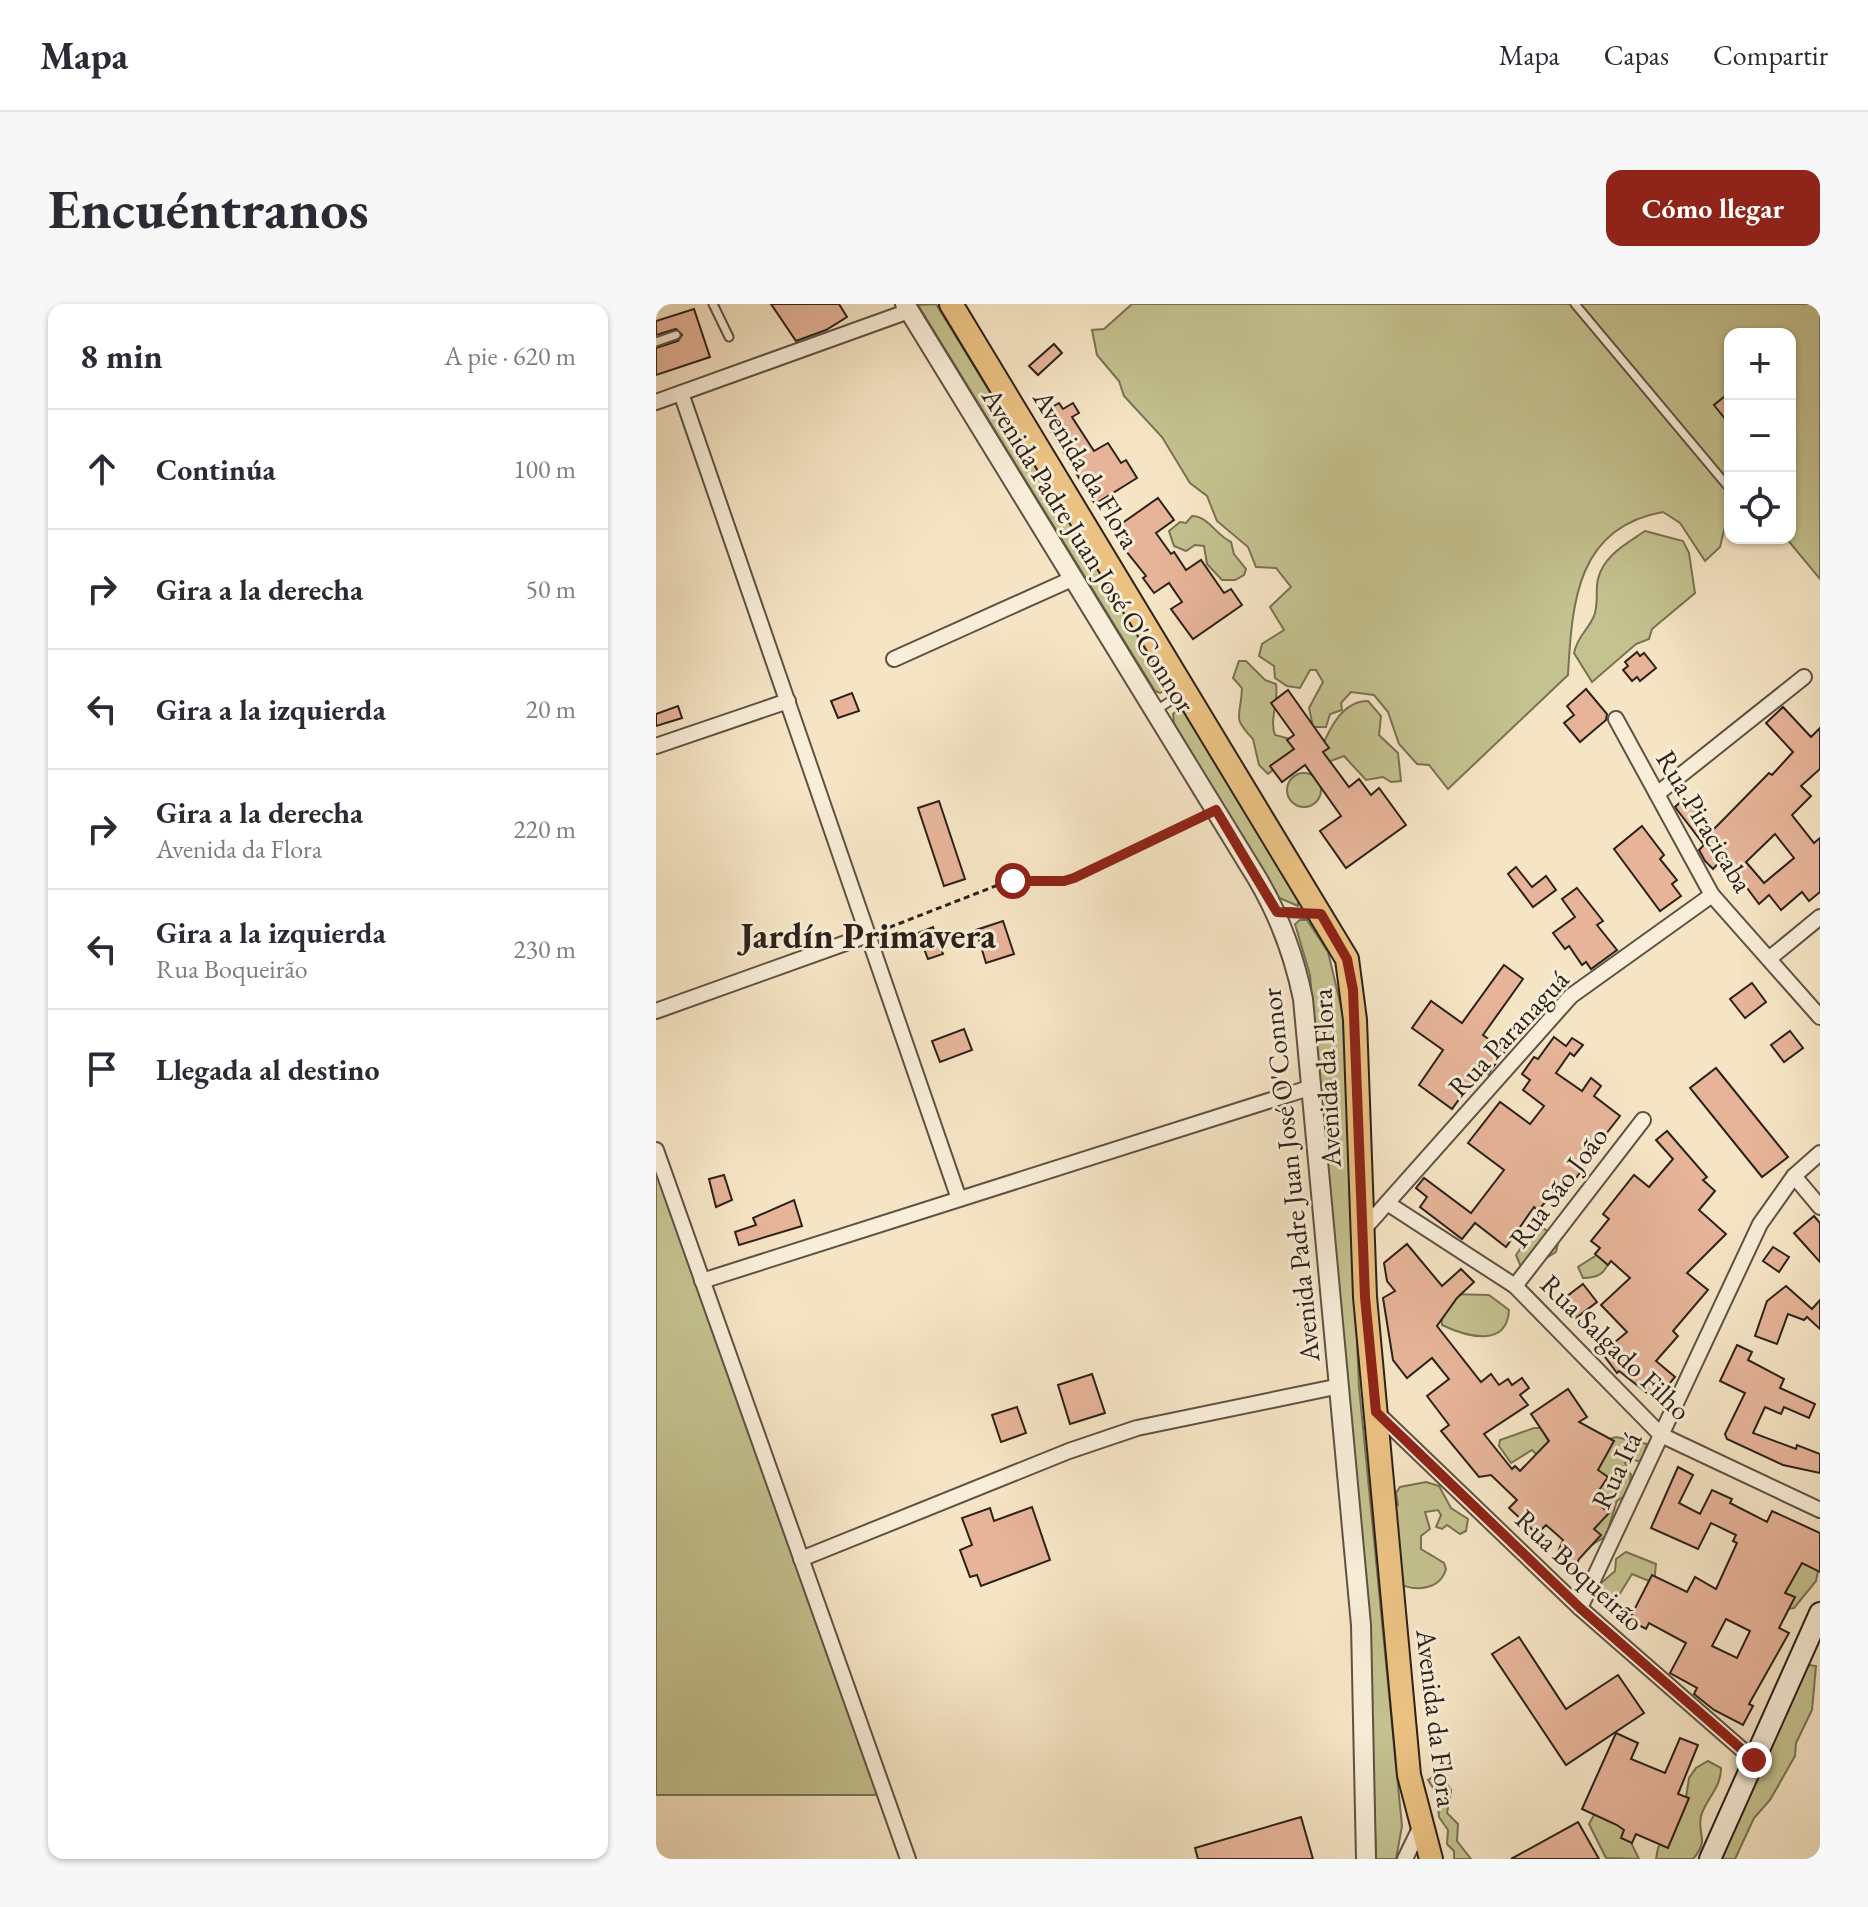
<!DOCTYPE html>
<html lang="es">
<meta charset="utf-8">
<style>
:root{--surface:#fff;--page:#f7f7f7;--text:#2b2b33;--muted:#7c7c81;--line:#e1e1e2;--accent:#8f2418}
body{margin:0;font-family:"EB Garamond",serif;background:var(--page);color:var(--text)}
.controls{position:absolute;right:24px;top:24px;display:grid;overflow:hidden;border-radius:16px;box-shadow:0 2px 6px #0004}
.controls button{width:72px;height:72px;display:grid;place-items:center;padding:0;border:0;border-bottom:2px solid var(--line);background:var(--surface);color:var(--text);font:40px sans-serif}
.stop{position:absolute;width:24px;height:24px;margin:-18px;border:6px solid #8f2418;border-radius:50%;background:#fff}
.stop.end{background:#8f2418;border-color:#fff;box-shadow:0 2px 8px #0008}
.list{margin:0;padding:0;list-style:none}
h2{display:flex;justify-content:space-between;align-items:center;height:104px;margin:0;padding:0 32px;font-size:34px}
h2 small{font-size:26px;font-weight:400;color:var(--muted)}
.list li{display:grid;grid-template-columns:52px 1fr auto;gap:24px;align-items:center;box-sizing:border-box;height:120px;padding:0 32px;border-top:2px solid var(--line)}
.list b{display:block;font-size:30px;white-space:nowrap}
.list p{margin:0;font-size:26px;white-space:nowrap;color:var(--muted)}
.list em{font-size:26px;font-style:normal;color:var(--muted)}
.icon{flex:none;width:44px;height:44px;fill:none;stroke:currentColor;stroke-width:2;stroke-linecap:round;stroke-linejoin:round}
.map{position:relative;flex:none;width:1164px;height:1555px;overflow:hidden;border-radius:16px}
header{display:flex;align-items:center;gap:48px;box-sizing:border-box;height:112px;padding:0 40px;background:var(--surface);border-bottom:2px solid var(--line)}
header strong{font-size:38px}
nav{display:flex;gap:44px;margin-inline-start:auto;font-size:28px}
.intro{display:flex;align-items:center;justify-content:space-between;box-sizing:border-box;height:192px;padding:0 48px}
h1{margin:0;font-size:56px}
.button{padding:20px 36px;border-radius:16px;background:var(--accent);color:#fff;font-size:28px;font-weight:700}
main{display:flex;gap:48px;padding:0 48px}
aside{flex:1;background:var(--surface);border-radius:16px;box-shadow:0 2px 6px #0004}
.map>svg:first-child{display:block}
.green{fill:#c4c28f;stroke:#787254;stroke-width:2}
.building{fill:#e7b499;stroke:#2c2119;stroke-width:2;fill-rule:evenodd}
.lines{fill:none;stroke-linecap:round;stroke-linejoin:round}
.service-casing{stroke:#5e5244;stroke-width:11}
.minor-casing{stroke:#5e5244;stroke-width:18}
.tertiary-casing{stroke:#5e5244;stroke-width:22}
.secondary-casing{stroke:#2c2119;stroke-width:24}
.primary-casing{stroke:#2c2119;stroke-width:26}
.path{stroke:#2c2119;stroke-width:3;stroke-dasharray:6 4;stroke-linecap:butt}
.service{stroke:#f9eed9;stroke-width:7}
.minor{stroke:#f9eed9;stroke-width:14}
.tertiary{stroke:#f9eed9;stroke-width:18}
.secondary{stroke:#f9eed9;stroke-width:20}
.primary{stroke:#ebc282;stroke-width:22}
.route{stroke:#8f2418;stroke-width:10}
.labels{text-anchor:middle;stroke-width:6;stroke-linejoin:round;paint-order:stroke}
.street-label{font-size:28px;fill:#2c2119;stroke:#f9eed9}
.district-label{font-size:36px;font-weight:bold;fill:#2c2119;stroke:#f9eed9}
</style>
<header>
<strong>Mapa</strong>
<nav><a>Mapa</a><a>Capas</a><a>Compartir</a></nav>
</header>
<div class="intro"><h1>Encuéntranos</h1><a class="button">Cómo llegar</a></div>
<main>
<aside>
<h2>8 min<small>A pie · 620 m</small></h2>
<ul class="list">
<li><svg class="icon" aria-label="ahead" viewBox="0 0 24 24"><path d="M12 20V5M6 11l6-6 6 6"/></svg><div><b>Continúa</b></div><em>100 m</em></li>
<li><svg class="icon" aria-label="right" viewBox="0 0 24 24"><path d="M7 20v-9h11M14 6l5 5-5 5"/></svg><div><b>Gira a la derecha</b></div><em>50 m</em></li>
<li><svg class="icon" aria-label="left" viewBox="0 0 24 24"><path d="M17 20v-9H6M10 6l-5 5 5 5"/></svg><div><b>Gira a la izquierda</b></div><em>20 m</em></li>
<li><svg class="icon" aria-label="right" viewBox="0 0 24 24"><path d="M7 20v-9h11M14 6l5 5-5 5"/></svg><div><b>Gira a la derecha</b><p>Avenida da Flora</p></div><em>220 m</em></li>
<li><svg class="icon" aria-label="left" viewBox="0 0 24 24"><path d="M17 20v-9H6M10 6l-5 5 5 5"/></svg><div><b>Gira a la izquierda</b><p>Rua Boqueirão</p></div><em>230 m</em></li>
<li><svg class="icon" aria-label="arrive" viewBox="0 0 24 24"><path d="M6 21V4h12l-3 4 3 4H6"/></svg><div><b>Llegada al destino</b></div></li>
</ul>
</aside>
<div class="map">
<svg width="1164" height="1555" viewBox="0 0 1164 1555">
<rect width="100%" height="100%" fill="#f6e5c5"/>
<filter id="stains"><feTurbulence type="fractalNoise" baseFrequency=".0025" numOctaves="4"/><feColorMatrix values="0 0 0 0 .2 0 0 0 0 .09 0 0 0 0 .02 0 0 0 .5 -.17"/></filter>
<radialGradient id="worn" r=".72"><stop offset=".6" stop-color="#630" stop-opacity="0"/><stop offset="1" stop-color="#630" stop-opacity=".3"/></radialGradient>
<!-- green -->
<g class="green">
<polygon points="280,0 511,378 511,385 504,389 499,387 262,1"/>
<path d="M476,0H1164V275L1130,234H1134V30H1074V224L1069,222L1064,243L1049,257L1024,219L1007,208C921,223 916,298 912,371L792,485L773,461L761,460L743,440L732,408L718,391L695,388L685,399L686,406L674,410L670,423H657L653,404L667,378L660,366H654L644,384L631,382L619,374L618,362L603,352L606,340L628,326L614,303L635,283L620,264L600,263L592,243L561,217L551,192L534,179L506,133L468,92L463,77L441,51L436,26L448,25Z"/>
<path d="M536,212C552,212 560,231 575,238L578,250L590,265L588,271L579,276H566L551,260L548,242L539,241L530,247L518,242L513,227L524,218L530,219Z"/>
<path d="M989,227L1027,237L1033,249L1039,289L996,325L993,335L980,340L936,378L918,349C921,333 932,326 938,312C943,299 939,287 942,275C948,251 970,240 989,227Z"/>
<path d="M583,357H590L609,376L620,380C623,398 613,415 619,431L638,436L637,449L612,470L603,461L597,435C575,412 585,414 586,384L577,374Z"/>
<path d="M712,397L725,412L723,431L742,449L745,477L735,478L727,473L710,476L688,452L672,458L662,451C672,429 684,397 712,397Z"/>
<polygon points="522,406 531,408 642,597 642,602 621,593 518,419 517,410"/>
<circle cx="648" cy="486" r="17"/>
<polygon points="644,616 651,616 672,648 687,711 703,1083 746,1522 740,1555 720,1555 713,1328 654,671 639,620"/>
<polygon points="0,866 223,1491 0,1491"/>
<polygon points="887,924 903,935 900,948 878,962 865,963 860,951 871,935"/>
<path d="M944,949L953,957C949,970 941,974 927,974L922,963Z"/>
<path d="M793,990L833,991L853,1006C851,1045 809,1032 786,1021L785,1000Z"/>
<polygon points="878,1124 885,1124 894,1140 881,1151 876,1146 855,1159 843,1142 844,1136"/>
<path d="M960,1133L991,1140L986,1158L974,1155L969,1159L975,1171L972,1190L961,1197L950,1232L934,1242C946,1185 947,1190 906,1149Z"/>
<path d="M770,1178L783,1182L795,1204L812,1215L810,1227L804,1230L791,1221L786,1225L780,1223L785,1211L782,1206L769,1208L774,1225L765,1232V1245L788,1259L790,1265C784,1287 757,1288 740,1278L736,1205L742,1201L740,1189L744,1183Z"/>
<polygon points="970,1248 1000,1260 998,1279 976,1270 960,1296 942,1293 944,1280 959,1267 960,1255"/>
<polygon points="1164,1257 1160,1277 1138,1304 1132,1305 1118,1274 1145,1258"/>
<polygon points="1147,1360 1160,1362 1156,1406 1140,1439 1139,1452 1114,1496 1098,1514 1079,1555 1058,1555"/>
<path d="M1052,1457L1065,1464C1065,1485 1050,1494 1045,1512C1041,1532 1054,1535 1037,1555H1000L1002,1544L1029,1500L1033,1474L1040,1464Z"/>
<polygon points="783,1469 795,1486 791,1509 802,1520 801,1537 815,1555 798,1555 798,1547 791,1540 792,1526 783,1513 781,1490 772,1476"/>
<polygon points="939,1509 964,1516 983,1555 950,1554 933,1520"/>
</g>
<!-- building -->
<g class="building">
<polygon points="115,0 183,0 191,13 170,26 140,37"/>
<polygon points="38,5 54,53 0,71 0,44 22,37 26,31 20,25 0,31 0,17"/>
<polygon points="398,40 406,49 382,71 373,62"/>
<polygon points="1074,88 1074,121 1058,101"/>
<polygon points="403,99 407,105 417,99 423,109 416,113 438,147 452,139 465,159 470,156 481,174 439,200 395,128 399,125 388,108"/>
<polygon points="502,194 518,216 500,229 515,250 518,248 530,266 545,256 568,289 575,285 586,301 537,335 515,305 526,298 513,279 498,289 487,274 490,272 462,237 472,230 465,220"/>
<polygon points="981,348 984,352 988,349 1000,364 984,377 981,373 976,377 967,366 972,362 969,358"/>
<polygon points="930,385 951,410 950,416 924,438 908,419 918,411 911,402"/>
<polygon points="632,386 673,444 667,448 693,483 703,475 715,491 723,484 750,521 690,564 664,527 685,512 649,461 626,478 614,462 638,445 631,436 638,431 615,399"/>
<polygon points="196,389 203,407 182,414 175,397"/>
<polygon points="22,402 26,414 0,422 0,410"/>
<path d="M1127,403L1155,433L1164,424V465L1145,482L1155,492L1136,511L1158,539L1164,534V588L1153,597L1146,588L1125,606L1113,591L1103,600L1068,553L1057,565L1049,557L1043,546L1048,541L1019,503L1028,495L1057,526L1113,469L1116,471L1137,448L1110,419ZM1119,530L1138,554L1108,579L1090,558Z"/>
<polygon points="283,497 309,575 288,582 262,504"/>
<polygon points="986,522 1008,551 1004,555 1021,576 1016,580 1025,592 1004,607 958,545"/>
<polygon points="860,563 876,583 890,572 900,586 877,603 852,570"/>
<polygon points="921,584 947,617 941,621 961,646 935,665 930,658 926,661 913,642 909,645 897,629 919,613 906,595"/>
<polygon points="347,617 358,650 330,659 320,626"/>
<polygon points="277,623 287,650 272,655 262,629"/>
<polygon points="848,661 867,675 827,731 849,747 832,770 825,765 796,805 763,781 787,746 756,724 775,697 806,719"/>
<polygon points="1096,679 1110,698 1089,714 1074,695"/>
<polygon points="308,725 316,746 284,758 276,737"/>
<polygon points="1134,727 1147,744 1128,758 1115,741"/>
<polygon points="898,733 910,742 916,734 927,741 918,752 914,749 900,769 926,787 935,774 945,782 938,792 964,812 950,830 945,827 925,853 932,858 914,882 907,876 882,907 878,903 850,943 819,919 806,935 764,903 771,893 760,884 768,874 815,909 848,866 812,839 844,798 874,820 888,802 867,786 874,776 866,770 878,753 882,755"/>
<polygon points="1060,764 1132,853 1106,873 1034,784"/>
<polygon points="1011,827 1051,873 1047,876 1059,887 1043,906 1070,930 1031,969 1052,986 1017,1027 1022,1032 1000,1057 1019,1073 1000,1096 963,1067 961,1069 946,1049 971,1028 945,1001 974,974 955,957 952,961 939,950 944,944 935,937 953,915 947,910 978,871 993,883 1017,855 1000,836"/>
<polygon points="68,871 76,896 60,903 53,875"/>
<polygon points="138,896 146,922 83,941 79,928 100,921 97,914"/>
<polygon points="1158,912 1164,919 1164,958 1138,929"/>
<polygon points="751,940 786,982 805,965 818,978 801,994 781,1022 825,1078 835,1070 843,1081 852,1075 856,1081 866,1074 873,1084 864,1091 872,1101 828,1130 856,1165 859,1162 864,1167 893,1137 875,1110 912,1085 931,1113 923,1118 958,1137 942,1166 952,1173 937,1195 953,1209 938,1225 945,1231 923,1255 916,1270 899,1255 907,1236 890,1221 881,1230 853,1204 861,1196 835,1171 823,1173 785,1127 793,1121 771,1092 793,1075 776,1054 751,1074 737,1056 727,994 739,987 731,977 728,959"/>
<polygon points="1117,943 1133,953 1123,968 1107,957"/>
<polygon points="927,980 941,998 920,1014 906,996"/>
<polygon points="1130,982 1156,1005 1164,996 1164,1025 1151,1013 1148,1016 1132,1010 1121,1040 1099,1032 1111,997"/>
<polygon points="1081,1041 1096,1048 1092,1056 1128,1075 1124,1084 1159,1100 1153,1114 1128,1103 1125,1110 1109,1103 1097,1129 1140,1145 1141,1141 1164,1150 1164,1169 1127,1161 1071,1135 1069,1130 1089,1089 1064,1077"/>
<polygon points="436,1070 449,1109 414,1120 402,1081"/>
<polygon points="361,1103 370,1129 345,1138 336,1111"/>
<path d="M1022,1163L1037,1171L1023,1199L1044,1210L1056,1186L1076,1195L1074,1199L1111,1218L1116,1207L1164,1229V1268L1146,1259L1129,1289L1139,1293L1123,1324L1133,1329L1093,1400L1097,1402L1087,1421L1058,1406L1038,1390L1041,1384L1014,1369L1030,1339L993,1319L990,1325L973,1316L996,1271L1031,1288L1039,1273L1060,1285L1081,1239L1077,1237L1080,1231L1055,1219L1042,1245L995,1224ZM1070,1315L1094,1327L1081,1354L1056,1342Z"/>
<polygon points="376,1203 394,1256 325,1282 321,1271 314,1273 304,1246 316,1241 306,1214 334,1204 338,1217"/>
<polygon points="863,1333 910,1405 962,1371 988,1409 910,1461 836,1350"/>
<polygon points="960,1429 982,1439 975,1455 1009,1469 1024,1434 1042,1441 1022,1490 1033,1494 1012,1544 980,1530 976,1539 965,1534 968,1526 961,1521 926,1505"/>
<polygon points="645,1513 657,1555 542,1555 539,1544"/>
<polygon points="922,1518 943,1555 855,1555"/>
</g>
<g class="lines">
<!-- service casing -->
<g class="service-casing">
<g id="service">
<polyline points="57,0 73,33"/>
<polyline points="919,0 1074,185"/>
<polyline points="0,38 20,31"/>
<polyline points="499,407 525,390"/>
<polyline points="621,608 659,610"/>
</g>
</g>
<!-- minor casing -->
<g class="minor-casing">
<g id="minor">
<polyline points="25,89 303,895"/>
<polyline points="0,98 253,7"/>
<polyline points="238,355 418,274"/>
<polyline points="960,415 1056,591 1164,713"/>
<polyline points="0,442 132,397"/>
<polyline points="1001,490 1148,373"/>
<polyline points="1114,654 1164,613"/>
<polyline points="0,707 212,631"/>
<polyline points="0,846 252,1555"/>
<polyline points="1138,872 1164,903"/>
<polyline points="731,899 859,982 1005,1131 1164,1206"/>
<polyline points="707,926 915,692 1056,591"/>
<polyline points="46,977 653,784"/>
<polyline points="859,982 987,816"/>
<polyline points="720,1108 924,1304 1098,1456"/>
<polyline points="145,1255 413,1147 481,1124 684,1082"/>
<polyline points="924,1304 1104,920 1138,872 1164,849"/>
<polyline points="749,1555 765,1522"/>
</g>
</g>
<!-- tertiary casing -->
<g class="tertiary-casing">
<path id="tertiary" d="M249,0L601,574C624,613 638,651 647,695L705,1321L710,1555"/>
</g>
<!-- secondary casing -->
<g class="secondary-casing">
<polyline id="secondary" points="1054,1555 1164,1309"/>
</g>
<!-- primary casing -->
<g class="primary-casing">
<polyline id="primary" points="295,0 691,655 699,716 709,993 753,1471 775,1555"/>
</g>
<!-- path -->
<polyline class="path" points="224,627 342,581 418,574 546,513"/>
<!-- service -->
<use href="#service" class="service"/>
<!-- minor -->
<use href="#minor" class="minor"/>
<!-- tertiary -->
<use href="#tertiary" class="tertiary"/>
<!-- secondary -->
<use href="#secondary" class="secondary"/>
<!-- primary -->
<use href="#primary" class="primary"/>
</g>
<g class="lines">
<!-- route -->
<polyline class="route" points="357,577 408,577 418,574 560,506 621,608 665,610 691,655 697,686 709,993 720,1108 924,1304 1098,1456"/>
</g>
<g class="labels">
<!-- street labels -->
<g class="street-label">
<text transform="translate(431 165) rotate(59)" y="10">Avenida da Flora</text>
<text transform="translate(433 246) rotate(58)" y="10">Avenida Padre Juan José O'Connor</text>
<text transform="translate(1049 517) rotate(59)" y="10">Rua Piracicaba</text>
<text transform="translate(852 729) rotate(-47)" y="10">Rua Paranaguá</text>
<text transform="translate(670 774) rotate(-93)" y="10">Avenida da Flora</text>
<text transform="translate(634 871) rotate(-96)" y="10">Avenida Padre Juan José O'Connor</text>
<text transform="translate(902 883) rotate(-53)" y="10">Rua São João</text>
<text transform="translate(960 1043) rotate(44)" y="10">Rua Salgado Filho</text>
<text transform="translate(960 1166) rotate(-65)" y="10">Rua Itá</text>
<text transform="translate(924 1266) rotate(43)" y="10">Rua Boqueirão</text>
<text transform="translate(781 1414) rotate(83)" y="10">Avenida da Flora</text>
</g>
<!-- district labels -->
<g class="district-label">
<text x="212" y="644">Jardín Primavera</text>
</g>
</g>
<rect width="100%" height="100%" filter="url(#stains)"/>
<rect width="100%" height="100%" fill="url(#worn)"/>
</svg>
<div class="controls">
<button>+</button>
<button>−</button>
<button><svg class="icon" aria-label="locate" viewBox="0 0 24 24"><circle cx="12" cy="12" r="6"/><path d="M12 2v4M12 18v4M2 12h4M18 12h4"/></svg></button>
</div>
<div class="stop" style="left:357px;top:577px"></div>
<div class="stop end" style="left:1098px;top:1456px"></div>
</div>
</main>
